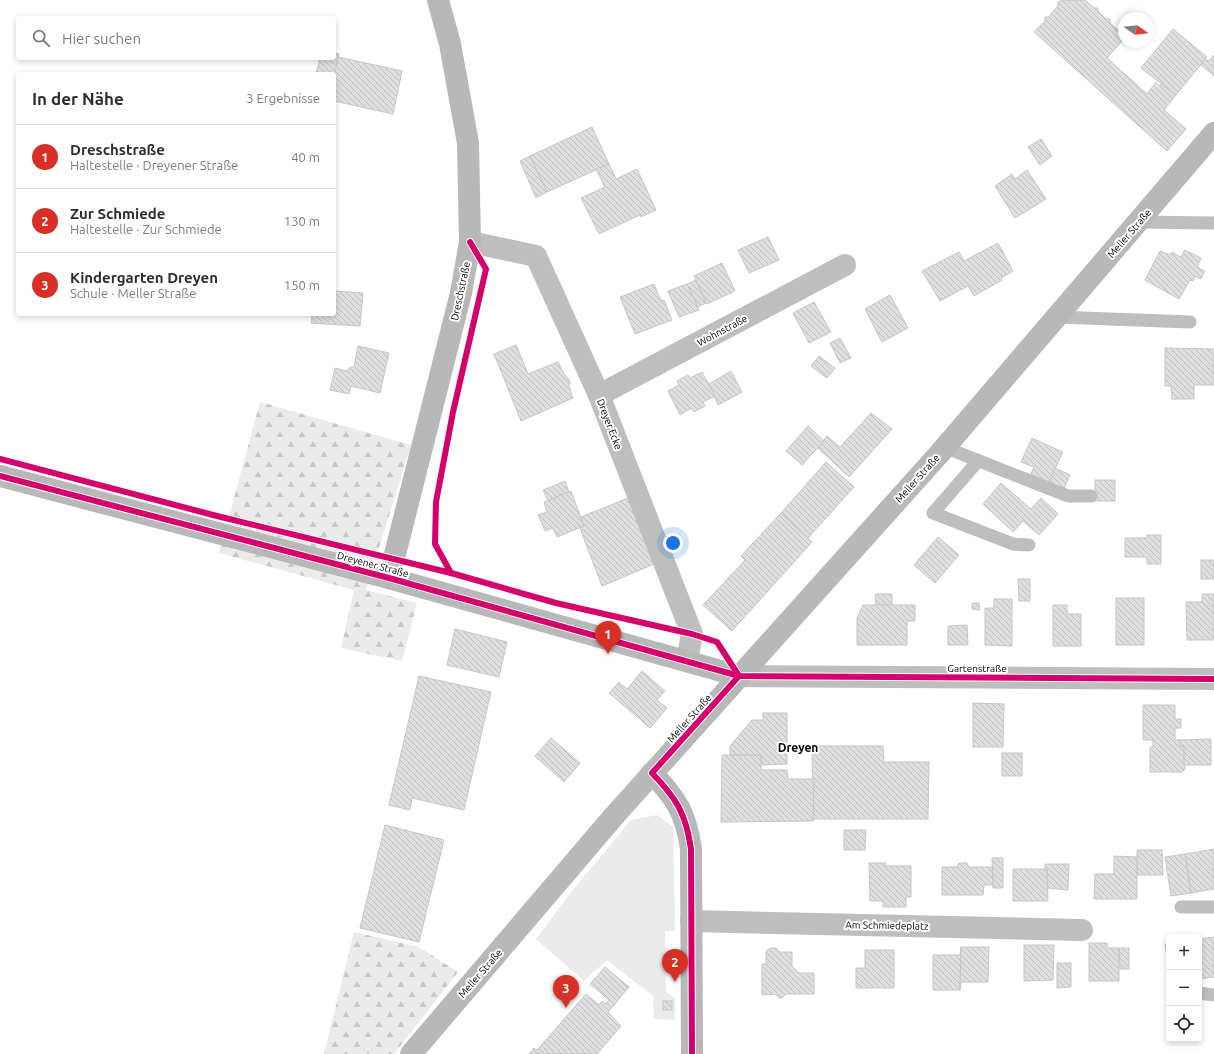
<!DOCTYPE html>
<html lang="de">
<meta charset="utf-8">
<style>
:root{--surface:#fff;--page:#f7f7f7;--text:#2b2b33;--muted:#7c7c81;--line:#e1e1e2;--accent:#d93025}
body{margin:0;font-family:Ubuntu,sans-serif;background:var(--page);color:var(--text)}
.controls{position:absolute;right:12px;bottom:12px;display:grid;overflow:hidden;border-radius:4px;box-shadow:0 2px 6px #0003}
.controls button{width:36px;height:36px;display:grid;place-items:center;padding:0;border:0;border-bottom:1px solid var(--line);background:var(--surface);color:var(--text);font:20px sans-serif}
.compass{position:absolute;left:1118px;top:12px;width:36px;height:36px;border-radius:50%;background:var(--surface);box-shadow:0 2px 6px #0003;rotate:104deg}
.you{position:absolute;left:673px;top:543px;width:14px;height:14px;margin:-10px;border:3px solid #fff;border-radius:50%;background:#1a73e8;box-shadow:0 0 0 6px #1a73e833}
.badge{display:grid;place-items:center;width:26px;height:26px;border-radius:50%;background:var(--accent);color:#fff;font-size:13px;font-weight:700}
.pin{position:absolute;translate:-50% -33px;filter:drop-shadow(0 1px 2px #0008)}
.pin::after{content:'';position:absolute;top:21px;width:14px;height:12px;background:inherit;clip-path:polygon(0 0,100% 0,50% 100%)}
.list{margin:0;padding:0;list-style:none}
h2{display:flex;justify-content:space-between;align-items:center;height:52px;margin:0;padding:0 16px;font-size:17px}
h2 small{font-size:13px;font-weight:400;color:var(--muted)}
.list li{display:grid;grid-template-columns:26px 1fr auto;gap:12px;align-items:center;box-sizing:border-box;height:64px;padding:0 16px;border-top:1px solid var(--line)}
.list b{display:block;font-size:15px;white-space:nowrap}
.list p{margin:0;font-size:13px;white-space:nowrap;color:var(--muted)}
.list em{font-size:13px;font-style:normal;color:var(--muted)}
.icon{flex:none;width:22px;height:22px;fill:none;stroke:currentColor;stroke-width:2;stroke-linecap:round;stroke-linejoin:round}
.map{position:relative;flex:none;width:1214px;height:1054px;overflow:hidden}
.search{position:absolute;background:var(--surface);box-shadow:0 2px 6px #0003;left:16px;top:16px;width:320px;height:44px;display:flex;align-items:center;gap:10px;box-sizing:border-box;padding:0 14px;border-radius:4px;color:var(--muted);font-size:15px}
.panel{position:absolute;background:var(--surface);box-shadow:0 2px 6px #0003;left:16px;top:72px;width:320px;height:244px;border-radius:4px}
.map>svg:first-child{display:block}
.grass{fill:#ebebeb}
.forest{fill:url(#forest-firs)}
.building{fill:url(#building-back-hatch);stroke:#c6c6c6}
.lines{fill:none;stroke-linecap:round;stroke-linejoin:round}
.lane{stroke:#bebebe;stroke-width:13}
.street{stroke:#bebebe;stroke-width:22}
.secondary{stroke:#b8b8b8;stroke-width:22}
.cycleway-casing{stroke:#fff;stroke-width:8}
.cycleway{stroke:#d6006c;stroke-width:6}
.labels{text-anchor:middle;stroke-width:4;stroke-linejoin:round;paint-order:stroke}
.street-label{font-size:10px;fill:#000;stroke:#fff}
.quarter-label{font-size:12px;font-weight:bold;fill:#000;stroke:#fff}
</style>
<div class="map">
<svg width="1214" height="1054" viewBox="0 0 1214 1054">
<defs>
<pattern id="forest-firs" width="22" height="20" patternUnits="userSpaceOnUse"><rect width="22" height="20" fill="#ebebeb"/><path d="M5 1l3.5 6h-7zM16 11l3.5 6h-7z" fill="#c8c8c8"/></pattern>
<pattern id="building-back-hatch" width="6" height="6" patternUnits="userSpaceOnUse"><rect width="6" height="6" fill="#dfdfdf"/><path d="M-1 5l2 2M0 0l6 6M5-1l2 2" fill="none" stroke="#bebebe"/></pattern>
</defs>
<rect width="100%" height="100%" fill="#fff"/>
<!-- grass -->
<polygon class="grass" points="657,815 673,827 675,931 665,931 666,992 675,998 675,1020 654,1019 653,996 607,960 584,981 536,939 568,896 631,820"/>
<!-- forest -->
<g class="forest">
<polygon points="260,402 411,445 366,590 417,603 402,661 341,648 354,590 219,553"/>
<polygon points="354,932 419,947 458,972 394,1054 324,1054"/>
</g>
<!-- building -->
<g class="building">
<polygon points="1063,0 1085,0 1094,8 1098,8 1098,11 1106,19 1110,19 1110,23 1124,35 1124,39 1107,58 1147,94 1156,82 1160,86 1162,83 1176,95 1164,110 1186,129 1167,151 1034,32 1045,21 1045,17 1048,17 1058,6 1058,2"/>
<polygon points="1173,29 1207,57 1176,95 1141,68"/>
<polygon points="334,53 339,54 334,78 334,74 316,74 320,58 334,58"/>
<polygon points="1214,55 1214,76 1201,65 1205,59 1208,61"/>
<polygon points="338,57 402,71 393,114 334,101 334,78"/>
<polygon points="592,127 609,164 547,192 530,156"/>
<polygon points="1041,139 1052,156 1040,165 1028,147"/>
<polygon points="530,156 547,192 536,198 520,161"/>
<polygon points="609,164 616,179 637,169 656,210 641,217 640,215 599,234 581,198 605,187 596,169"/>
<polygon points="1027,170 1046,199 1015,218 995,186 1012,174 1015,179"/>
<polygon points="768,237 779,260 749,273 738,250"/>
<polygon points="998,243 1013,271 1001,278 1002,280 974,296 968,286 940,301 922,271 959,252 964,261"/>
<polygon points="1185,250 1201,258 1197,267 1205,271 1201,279 1195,276 1193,281 1190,280 1179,299 1145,280 1160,251 1170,255 1172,252 1181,257"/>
<polygon points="722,263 735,291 707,304 694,276"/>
<polygon points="696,280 706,303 698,307 687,284"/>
<polygon points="654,284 661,301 664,300 672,320 635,334 620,297"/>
<polygon points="687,284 699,310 679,317 668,291"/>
<polygon points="334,291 363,293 360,326 311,323 312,314 334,314"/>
<polygon points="890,295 908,328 882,342 865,309"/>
<polygon points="814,302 831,332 809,343 793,313"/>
<polygon points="840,338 851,358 840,363 830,343"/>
<polygon points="516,345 528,374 558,362 564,374 567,377 570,382 569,386 573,398 521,421 494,354"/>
<polygon points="358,346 389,353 380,393 351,386 349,394 330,390 335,368 347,371 350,367 354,367"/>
<polygon points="1165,348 1214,349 1214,385 1194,385 1194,399 1172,399 1171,386 1165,386"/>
<polygon points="819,356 835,368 827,378 811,366"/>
<polygon points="731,371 742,392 718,405 709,384"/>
<polygon points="702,372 715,396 703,402 705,406 694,412 691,408 680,415 668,391 679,385 677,381 688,375 690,378"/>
<polygon points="871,413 892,429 849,477 818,448 827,436 840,447"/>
<polygon points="808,426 824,441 802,465 786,451"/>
<polygon points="1032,438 1063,452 1049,482 1031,474 1034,467 1021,462"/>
<polygon points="826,462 854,487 808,538 781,513"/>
<polygon points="1055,468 1070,475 1064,489 1049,482"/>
<rect x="1095" y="480" width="20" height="21"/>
<polygon points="565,481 569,492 548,501 543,490"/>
<polygon points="1001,483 1031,509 1041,498 1058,514 1039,535 1023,521 1013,532 983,504"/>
<polygon points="571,491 584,526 557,537 553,528 545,531 538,515 547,512 544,502"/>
<polygon points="628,498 654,564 602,586 582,534 580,528 584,526 581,517"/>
<polygon points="781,513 812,542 732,631 703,605 745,560 741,556"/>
<polygon points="1147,535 1161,535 1161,564 1147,564 1147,557 1125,557 1125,538 1147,538"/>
<polygon points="938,537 959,555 935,583 914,565"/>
<rect x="1201" y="560" width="13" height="19"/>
<polygon points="1018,579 1030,579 1030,601 1019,601"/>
<polygon points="875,594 892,594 892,605 876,605"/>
<polygon points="1202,594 1214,594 1214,640 1187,640 1186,602 1202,602"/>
<rect x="1116" y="598" width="28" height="47"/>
<polygon points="994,599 1012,599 1012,646 985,645 985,608 994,608"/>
<polygon points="972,603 979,603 980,610 972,609"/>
<polygon points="863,605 915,605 915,621 907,621 907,645 857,645 857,618"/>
<polygon points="1053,605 1067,605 1067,614 1081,614 1081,646 1053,646"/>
<polygon points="967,625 968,645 948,645 948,626"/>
<polygon points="455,629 507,642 499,677 447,665"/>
<polygon points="642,671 665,691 657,700 667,708 650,728 609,693 619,682 627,689"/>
<polygon points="419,676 491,692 464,810 412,798 410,810 389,805"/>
<polygon points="973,703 1004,704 1003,747 973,747"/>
<polygon points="1143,705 1175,705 1175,719 1181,719 1181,728 1175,728 1175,740 1180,740 1180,746 1184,746 1185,769 1182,772 1150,772 1150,747 1153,747 1153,740 1143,740"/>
<polygon points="763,713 787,713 787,764 761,765 761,755 730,755 730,746 752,720 763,720"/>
<polygon points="551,738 580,763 564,782 535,756"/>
<polygon points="1211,739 1211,765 1184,765 1184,746 1180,746 1180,740"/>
<polygon points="812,746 883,746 884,762 929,762 928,819 813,819"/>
<rect x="1002" y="753" width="20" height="23"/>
<polygon points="722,755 761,755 761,770 787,770 788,779 814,779 813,821 721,822"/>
<polygon points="385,825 444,840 419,942 360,928"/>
<polygon points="844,830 866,830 865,850 844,850"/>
<polygon points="1214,849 1214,889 1191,893 1185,854"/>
<polygon points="1137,850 1162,850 1163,875 1137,875"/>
<polygon points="1185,854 1191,893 1171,896 1165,857"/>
<polygon points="1114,856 1137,857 1137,899 1094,899 1095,874 1114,874"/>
<polygon points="992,858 1003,858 1003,888 993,888"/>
<polygon points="869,863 886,863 886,866 911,866 911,897 906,897 906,907 883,907 883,901 870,901"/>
<polygon points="959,863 967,863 969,867 992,867 993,885 984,885 983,895 942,895 942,867 957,867"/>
<polygon points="1045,864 1069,864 1068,890 1047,888 1047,869 1045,869"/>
<polygon points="1013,869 1047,869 1048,901 1013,901"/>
<polygon points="1214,937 1214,977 1199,979 1199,939"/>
<polygon points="1089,943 1107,943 1107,948 1119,948 1119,981 1089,981"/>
<polygon points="1169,944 1169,969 1165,945"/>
<polygon points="1024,945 1054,945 1053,980 1024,981"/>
<polygon points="961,947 960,990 933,990 933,955 960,955"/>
<polygon points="961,947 989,947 988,982 961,982 960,990"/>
<polygon points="770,948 776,948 780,952 792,952 792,966 799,973 814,973 814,994 786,994 782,998 779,998 775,994 762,995 762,964 766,964 766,951"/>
<polygon points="1119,948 1129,948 1129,969 1120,969"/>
<polygon points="865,950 894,950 894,988 856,988 856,968 865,968"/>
<polygon points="1057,963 1071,963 1071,987 1057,988"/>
<polygon points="605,967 629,987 608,1012 621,1026 597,1054 529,1054 534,1048 537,1050 586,994 599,1005 602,1001 606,1004 609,1000 590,984"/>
<rect x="663" y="1001" width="9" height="9"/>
</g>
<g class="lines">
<!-- lane -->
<g class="lane">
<polyline points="1138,222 1214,223"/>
<polyline points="1057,317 1190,322"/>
<polyline points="944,447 1068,496 1091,496"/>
<polyline points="978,461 933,513 1013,544 1029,545"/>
<polyline points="1181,907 1214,907"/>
<polyline points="1199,993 1214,995"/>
</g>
<!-- street -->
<g class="street">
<polyline points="470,242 536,256 599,395 692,634 687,661"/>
<polyline points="599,395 845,265"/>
<polyline points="739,676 1214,679"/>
<polyline points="691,921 1082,930"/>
</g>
<!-- secondary -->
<g class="secondary">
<polyline points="0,476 389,578 739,676"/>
<polyline points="389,578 461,293 470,242 468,143 450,44 438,0"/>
<path d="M652,773C677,799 686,814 691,849L692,1054"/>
<polyline points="411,1054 614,816 940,453 1214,133"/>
</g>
<!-- cycleway casing -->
<g class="cycleway-casing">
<g id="cycleway">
<polyline points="0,459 217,516 451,573 556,603 692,634 717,642 739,676"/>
<polyline points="0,476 389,578 739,676 1214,679"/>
<polyline points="451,573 435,544 436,502 453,412 486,269 470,242"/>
<path d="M692,1054L691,849C686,814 677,799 652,773L739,676"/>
</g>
</g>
<!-- cycleway -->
<use href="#cycleway" class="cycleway"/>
</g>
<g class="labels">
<!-- street labels -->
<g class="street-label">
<text transform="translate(1129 233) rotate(-49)" y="4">Meller Straße</text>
<text transform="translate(460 291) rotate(-78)" y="4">Dreschstraße</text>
<text transform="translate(722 330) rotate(-28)" y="4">Wohnstraße</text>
<text transform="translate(610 424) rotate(69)" y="4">Dreyer Ecke</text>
<text transform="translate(917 478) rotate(-48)" y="4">Meller Straße</text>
<text transform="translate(373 564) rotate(15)" y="4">Dreyener Straße</text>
<text x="977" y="672">Gartenstraße</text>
<text transform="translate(689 718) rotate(-48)" y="4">Meller Straße</text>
<text transform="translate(887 925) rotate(1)" y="4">Am Schmiedeplatz</text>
<text transform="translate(480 973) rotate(-49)" y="4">Meller Straße</text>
</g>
<!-- quarter labels -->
<g class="quarter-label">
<text x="798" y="752">Dreyen</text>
</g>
</g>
</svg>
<div class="controls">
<button>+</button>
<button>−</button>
<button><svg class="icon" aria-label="locate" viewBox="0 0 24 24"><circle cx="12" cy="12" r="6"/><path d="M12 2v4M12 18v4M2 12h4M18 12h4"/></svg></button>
</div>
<svg class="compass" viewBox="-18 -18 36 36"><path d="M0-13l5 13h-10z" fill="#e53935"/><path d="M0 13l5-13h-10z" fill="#7c7c81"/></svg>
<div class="you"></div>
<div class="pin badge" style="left:608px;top:654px">1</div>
<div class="pin badge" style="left:675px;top:982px">2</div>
<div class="pin badge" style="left:566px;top:1008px">3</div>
<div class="search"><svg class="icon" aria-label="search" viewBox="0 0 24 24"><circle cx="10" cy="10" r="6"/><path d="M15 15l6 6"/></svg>Hier suchen</div>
<section class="panel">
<h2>In der Nähe<small>3 Ergebnisse</small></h2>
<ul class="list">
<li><span class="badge">1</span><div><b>Dreschstraße</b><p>Haltestelle · Dreyener Straße</p></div><em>40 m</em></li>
<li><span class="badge">2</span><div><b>Zur Schmiede</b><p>Haltestelle · Zur Schmiede</p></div><em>130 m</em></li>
<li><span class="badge">3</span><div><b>Kindergarten Dreyen</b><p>Schule · Meller Straße</p></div><em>150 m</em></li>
</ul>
</section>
</div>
